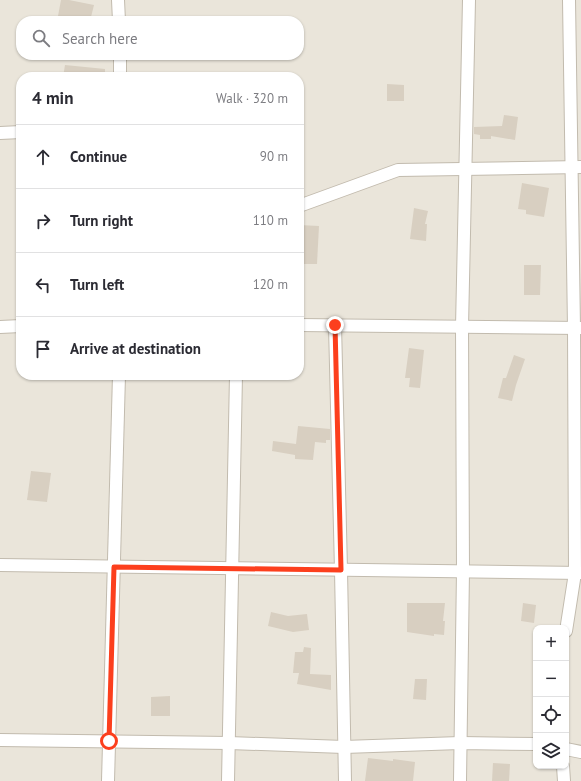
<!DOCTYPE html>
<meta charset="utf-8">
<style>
:root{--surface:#fff;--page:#f2f2f3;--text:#2b2b33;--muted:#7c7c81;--line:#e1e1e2}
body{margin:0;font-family:"PT Sans",sans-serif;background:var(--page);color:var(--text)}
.controls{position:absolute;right:12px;bottom:12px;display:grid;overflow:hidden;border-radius:8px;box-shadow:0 1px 3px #0004}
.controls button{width:36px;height:36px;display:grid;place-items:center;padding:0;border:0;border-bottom:1px solid var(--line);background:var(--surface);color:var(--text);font:20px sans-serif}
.stop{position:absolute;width:12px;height:12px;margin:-9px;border:3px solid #fc3f1d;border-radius:50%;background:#fff}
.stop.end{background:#fc3f1d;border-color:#fff;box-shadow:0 1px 4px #0008}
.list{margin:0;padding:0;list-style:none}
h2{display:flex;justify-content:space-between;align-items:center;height:52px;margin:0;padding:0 16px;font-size:17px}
h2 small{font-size:13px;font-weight:400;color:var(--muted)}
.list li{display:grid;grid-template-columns:26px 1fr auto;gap:12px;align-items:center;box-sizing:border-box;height:64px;padding:0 16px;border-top:1px solid var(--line)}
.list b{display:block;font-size:15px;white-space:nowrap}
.list em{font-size:13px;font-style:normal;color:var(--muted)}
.icon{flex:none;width:22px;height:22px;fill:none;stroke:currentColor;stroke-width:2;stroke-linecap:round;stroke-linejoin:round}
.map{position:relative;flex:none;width:581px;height:781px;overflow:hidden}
.search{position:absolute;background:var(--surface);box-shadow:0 1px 3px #0004;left:16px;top:16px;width:288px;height:44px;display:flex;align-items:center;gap:10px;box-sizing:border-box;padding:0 14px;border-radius:16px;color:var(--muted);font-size:15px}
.panel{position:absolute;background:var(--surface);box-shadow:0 1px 3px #0004;left:16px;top:72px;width:288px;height:308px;border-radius:16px}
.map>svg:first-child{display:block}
.residential{fill:#eae5da;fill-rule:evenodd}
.building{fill:#d8cfc1}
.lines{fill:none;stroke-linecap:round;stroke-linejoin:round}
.street-casing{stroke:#c2bbae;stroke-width:14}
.street{stroke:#fff;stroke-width:12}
.route{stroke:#fc3f1d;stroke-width:5}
</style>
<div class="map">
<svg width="581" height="781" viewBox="0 0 581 781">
<rect width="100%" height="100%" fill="#f6f3ec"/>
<!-- residential -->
<path class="residential" d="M0,0H581V781H0ZM21,21H299V55H21ZM21,77H299V375H21ZM536,628H566V766H536Z"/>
<!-- building -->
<g class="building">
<polygon points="61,0 69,0 94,5 90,21 85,21 58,16"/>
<polygon points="65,65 105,69 105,77 63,77"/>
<polygon points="387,84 404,85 404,101 387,101"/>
<polygon points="504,115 518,117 515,140 491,136 491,139 480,139 480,135 474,134 474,127 502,126"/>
<polygon points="522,183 549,188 544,217 526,214 526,210 518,209"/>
<polygon points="414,208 428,211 425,224 427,224 426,241 410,239"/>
<polygon points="299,225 319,226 317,264 299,264"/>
<polygon points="524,265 541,265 540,295 524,295"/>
<polygon points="409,348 424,350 420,388 409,387 410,378 405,378"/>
<polygon points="514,355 525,359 516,385 512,401 498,398 503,378 506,378"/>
<polygon points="298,426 330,429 330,440 326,440 326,443 315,442 313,460 295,459 295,455 272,451 273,441 296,444"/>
<polygon points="31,471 51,473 47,502 27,500"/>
<polygon points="407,603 445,603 443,621 445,621 444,635 434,634 434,636 407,632"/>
<polygon points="523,603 536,605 534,623 521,621"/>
<polygon points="271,612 288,616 307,614 309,630 293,632 268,626"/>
<polygon points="304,647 311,648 310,674 331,675 331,690 297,684 299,673 293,673 295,652 303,652"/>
<polygon points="415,679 427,679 426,700 413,699"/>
<polygon points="170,696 170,716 151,716 151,697"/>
<polygon points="368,758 393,761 393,759 415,762 413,781 365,781"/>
<polygon points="493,763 510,764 509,781 492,781"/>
</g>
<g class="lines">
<!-- street casing -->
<g class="street-casing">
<g id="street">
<polyline points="118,0 119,21"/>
<polyline points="120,55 120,77"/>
<polyline points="0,133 21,132"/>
<polyline points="299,206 398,170 581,167"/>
<polyline points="299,325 581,328"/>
<polyline points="335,325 341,570 345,781"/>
<polyline points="0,327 21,326"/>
<polyline points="0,565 581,573"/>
<polyline points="566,631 575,573 574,328 569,0"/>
<polyline points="0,740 229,743 344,747 460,743 536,744"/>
<polyline points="566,749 581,752"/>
<polyline points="563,766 564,781"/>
<polyline points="108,781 119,375"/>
<polyline points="228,781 236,375"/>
<polyline points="460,781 463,571 462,327 469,0"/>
</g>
</g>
<!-- street -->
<use href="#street" class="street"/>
</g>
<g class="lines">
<!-- route -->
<polyline class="route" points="109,741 114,567 341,570 335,325"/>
</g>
</svg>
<div class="controls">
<button>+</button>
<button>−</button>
<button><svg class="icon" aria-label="locate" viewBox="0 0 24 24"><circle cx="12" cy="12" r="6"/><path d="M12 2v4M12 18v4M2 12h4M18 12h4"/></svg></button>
<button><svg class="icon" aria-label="layers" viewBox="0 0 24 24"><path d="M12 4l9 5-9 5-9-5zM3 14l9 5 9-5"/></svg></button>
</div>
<div class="stop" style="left:109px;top:741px"></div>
<div class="stop end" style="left:335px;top:325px"></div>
<div class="search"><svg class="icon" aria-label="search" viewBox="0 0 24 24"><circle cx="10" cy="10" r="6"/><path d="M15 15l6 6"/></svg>Search here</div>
<section class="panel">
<h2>4 min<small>Walk · 320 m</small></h2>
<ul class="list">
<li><svg class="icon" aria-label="ahead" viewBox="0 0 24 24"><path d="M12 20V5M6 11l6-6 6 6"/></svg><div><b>Continue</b></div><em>90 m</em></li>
<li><svg class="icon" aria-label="right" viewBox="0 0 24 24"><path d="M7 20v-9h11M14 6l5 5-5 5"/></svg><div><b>Turn right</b></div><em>110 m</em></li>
<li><svg class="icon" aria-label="left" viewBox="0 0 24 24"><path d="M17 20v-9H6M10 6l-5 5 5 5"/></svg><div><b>Turn left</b></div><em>120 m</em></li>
<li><svg class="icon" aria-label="arrive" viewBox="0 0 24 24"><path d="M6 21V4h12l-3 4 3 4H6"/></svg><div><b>Arrive at destination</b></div></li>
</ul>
</section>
</div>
